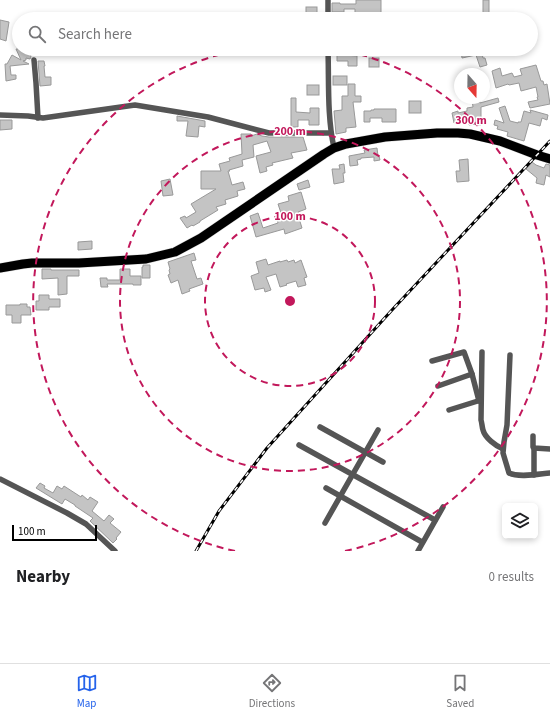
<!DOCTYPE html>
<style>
:root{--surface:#fff;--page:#f6f6f6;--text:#202124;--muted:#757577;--line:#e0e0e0;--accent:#2563eb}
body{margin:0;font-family:"Source Sans 3",sans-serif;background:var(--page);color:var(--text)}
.controls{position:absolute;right:12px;bottom:12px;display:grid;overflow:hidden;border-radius:6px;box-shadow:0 2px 6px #0003}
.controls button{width:36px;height:36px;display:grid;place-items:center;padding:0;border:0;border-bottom:1px solid var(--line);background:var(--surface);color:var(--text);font:20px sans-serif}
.compass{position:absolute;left:454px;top:68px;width:36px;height:36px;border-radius:50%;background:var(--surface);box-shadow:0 2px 6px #0003;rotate:160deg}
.scale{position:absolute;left:12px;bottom:10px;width:85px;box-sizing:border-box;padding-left:4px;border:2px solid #000;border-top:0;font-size:11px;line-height:14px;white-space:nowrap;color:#000;-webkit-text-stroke:3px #fff;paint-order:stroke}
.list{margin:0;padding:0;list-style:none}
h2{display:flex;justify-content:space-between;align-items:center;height:52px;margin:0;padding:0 16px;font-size:17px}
h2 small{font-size:13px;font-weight:400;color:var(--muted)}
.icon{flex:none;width:22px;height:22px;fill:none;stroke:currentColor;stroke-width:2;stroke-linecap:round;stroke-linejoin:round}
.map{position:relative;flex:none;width:550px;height:551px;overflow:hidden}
.search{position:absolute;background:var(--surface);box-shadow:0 2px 6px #0003;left:12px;right:12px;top:12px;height:44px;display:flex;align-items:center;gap:10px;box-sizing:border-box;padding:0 14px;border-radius:22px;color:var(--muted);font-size:15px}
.sheet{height:112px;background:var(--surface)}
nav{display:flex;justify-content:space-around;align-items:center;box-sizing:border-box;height:56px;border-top:1px solid var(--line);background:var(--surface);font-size:11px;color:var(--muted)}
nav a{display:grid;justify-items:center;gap:2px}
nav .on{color:var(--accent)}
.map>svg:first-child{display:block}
.building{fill:#c4c4c4;stroke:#999}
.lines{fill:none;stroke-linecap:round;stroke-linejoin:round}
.primary-casing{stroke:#dbdbdb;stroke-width:10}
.minor{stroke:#555;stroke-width:5.5}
.primary{stroke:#000;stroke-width:9}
.rail-casing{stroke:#000;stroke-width:3}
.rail{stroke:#fff;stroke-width:1.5;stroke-dasharray:4.5;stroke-linecap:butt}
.ring{fill:none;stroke:#c2185b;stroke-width:2;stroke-dasharray:7 5}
.centre{fill:#c2185b;stroke:#fff;stroke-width:2}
.ring-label{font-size:12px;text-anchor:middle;font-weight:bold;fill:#c2185b;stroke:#fff;stroke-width:3;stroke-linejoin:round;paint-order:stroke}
</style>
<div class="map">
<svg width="550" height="551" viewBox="0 0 550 551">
<rect width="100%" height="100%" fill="#fff"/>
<!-- building -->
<g class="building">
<polygon points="356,0 381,0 381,13 370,13 370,19 362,19 362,14 355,14 355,9 344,9 344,12 332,12 332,3 340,3 340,4 356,4"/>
<rect x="483" y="0" width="6" height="19"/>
<rect x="306" y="7" width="11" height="8"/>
<polygon points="0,20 9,22 6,41 0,39"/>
<polygon points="16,49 29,49 31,57 30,59 26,58 26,60 23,61 29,64 10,66 11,75 16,75 16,79 6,81 5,64 7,64 12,55 21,60"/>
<polygon points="337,49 345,49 345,55 357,56 357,66 348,66 348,61 337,61"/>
<polygon points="473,49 481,49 483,58 485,58 487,65 480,67 476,55 462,58 461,51"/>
<rect x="369" y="58" width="10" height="9"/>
<polygon points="38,61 44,61 45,66 44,66 45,77 51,77 51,85 40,86"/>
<polygon points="536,65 541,81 543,81 544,85 547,84 550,104 530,108 528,102 538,100 537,97 538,97 536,87 521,91 519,83 509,85 508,84 496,88 492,71 500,68 502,76 512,73 514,77 522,75 520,69"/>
<rect x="333" y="76" width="14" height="9"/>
<polygon points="348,84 355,84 355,96 361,96 361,102 353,102 356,127 346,128 346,132 336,134 334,111 342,110 342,96 348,96"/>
<rect x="307" y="85" width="12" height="10"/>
<polygon points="291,98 296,98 296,112 310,113 310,108 319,108 319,125 309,125 309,120 298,120 298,127 291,127"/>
<polygon points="479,98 480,103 498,98 499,102 481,107 481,125 476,125 476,124 469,125 468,118 459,119 460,122 454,123 452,113 458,111 458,113 467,111 467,108 473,107 472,100"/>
<rect x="409" y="101" width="12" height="12"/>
<polygon points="505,106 510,121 518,123 518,122 521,122 524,111 531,113 530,110 548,115 547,120 542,118 540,126 529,123 524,141 507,136 508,132 497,129 498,126 494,125 495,120 504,123 499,108"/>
<polygon points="374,109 396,109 396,122 382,122 382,118 370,118 370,122 364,122 364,111 371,111 371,110 374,110"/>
<polygon points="177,116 205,121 205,127 199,126 198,137 186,136 188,121 177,121"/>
<polygon points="0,120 12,120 12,129 0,130"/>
<polygon points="241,134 251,134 251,136 257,134 262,136 269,137 303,137 307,150 291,153 293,158 272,163 273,165 266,167 267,171 260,173 256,156 271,152 267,141 253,145 254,157 242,160 243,166 229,170 230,171 228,171 232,185 243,182 245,189 237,191 238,196 225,200 226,204 216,207 218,210 200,221 200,222 193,226 192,225 187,228 180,218 185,216 186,218 196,212 191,204 216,189 201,189 201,171 221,171 219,164 230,161 229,158 242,154"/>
<polygon points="377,148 378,156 379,156 380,160 374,161 374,157 361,158 361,159 357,160 358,165 350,166 349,156 365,153 364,150"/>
<polygon points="468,159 469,181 457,182 456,171 460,171 459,160"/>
<polygon points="532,162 536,165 544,168 546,164 550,165 550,177 546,175 544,185 536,183 537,178 526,169"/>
<polygon points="344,164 345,173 343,173 344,182 334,184 332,169 340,169 339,165"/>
<polygon points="170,179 173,195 163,196 161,181"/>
<polygon points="308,180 310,187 299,190 297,184"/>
<polygon points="301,192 306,209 298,212 299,214 298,215 302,228 285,234 284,229 256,237 250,216 258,213 263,228 278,223 276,215 281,213 278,204 289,201 288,196"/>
<polygon points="92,241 92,249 78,250 78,242"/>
<polygon points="194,253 196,260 191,261 197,279 201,278 203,284 189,289 190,291 182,294 178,280 171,283 168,275 170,274 169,270 170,269 168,262"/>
<polygon points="266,259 268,265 280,261 280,262 287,260 288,262 294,260 295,263 301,260 307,277 304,278 306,285 298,287 296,281 286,284 287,285 280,287 276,274 266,277 271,290 265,292 264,288 255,290 251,276 259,273 256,262"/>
<polygon points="143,265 150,265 150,278 142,278 142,267 143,267"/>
<polygon points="42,269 51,269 51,270 79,270 79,276 67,276 67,294 58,295 58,278 42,279"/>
<polygon points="120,269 130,269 130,276 141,276 141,285 133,285 133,284 107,284 108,287 101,287 100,278 107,278 107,280 120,280"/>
<polygon points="39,295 49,295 49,299 60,299 60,307 49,307 49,310 36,310 36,301 39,301"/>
<polygon points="20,304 27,304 27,307 30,307 31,315 21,315 21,323 12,323 12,315 6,315 6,305 20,305"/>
<polygon points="40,483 45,486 44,488 53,493 57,486 62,489 64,486 81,497 82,495 88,500 90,497 98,502 92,511 104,521 109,515 114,519 110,523 121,532 116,538 117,539 113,543 90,521 93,518 75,506 75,505 65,499 62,504 36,488"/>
</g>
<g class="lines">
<!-- primary casing -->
<g class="primary-casing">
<polyline id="primary" points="0,268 23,264 32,263 79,263 146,259 175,252 201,238 324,154 334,148 346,144 385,137 437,133 458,133 470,134 500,141 537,155 550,159"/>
</g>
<!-- minor -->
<g class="minor">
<polyline points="328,0 328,19"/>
<path d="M328,49C329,82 327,116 334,148"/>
<polyline points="34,60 36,83 38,118"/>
<polyline points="0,115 28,116 43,118 135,105 208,117 269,133 331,133"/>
<path d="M482,352L481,420C482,423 482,427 483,430C485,438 496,446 503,449"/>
<path d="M510,355L507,425L504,442L503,453L509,473C519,478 539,474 550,473"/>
<polyline points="432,361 464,352 472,374"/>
<polyline points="438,386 472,374 479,401"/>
<polyline points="449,410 481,400"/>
<polyline points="320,427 383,462"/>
<polyline points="533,436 533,447 534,448 550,449"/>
<polyline points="299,445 435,520"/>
<polyline points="534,475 534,448"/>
<polyline points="0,479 67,513 86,524 115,551"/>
<polyline points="326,488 422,542"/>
<polyline points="325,523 378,430"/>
<polyline points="418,551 443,507"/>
</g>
<!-- primary -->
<use href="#primary" class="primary"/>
<!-- rail casing -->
<g class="rail-casing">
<polyline id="rail" points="196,551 219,511 267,448 392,310 550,141"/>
</g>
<!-- rail -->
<use href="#rail" class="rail"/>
</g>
<!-- distance rings -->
<g class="ring">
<circle cx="290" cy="301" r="85"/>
<circle cx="290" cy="301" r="170"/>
<path d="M235 551A256 256 0 0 1 243 49M337 49A256 256 0 0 1 345 551"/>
</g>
<circle cx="290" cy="301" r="6" class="centre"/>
<g class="ring-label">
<text x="471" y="124">300 m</text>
<text x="290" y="135">200 m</text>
<text x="290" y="220">100 m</text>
</g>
</svg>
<div class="controls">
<button><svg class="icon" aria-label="layers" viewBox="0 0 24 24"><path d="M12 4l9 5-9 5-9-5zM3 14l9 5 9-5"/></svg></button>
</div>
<svg class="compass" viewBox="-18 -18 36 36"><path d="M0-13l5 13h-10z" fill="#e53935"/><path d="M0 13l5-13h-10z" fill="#757577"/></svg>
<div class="scale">100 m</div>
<div class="search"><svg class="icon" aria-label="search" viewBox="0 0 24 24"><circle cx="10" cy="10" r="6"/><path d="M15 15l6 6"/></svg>Search here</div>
</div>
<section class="sheet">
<h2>Nearby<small>0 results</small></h2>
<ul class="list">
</ul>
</section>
<nav>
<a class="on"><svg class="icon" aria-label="map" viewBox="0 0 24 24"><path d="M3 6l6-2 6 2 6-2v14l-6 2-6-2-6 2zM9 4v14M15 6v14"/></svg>Map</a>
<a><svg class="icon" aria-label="directions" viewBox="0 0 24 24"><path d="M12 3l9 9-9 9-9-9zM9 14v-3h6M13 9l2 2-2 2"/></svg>Directions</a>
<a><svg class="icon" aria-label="saved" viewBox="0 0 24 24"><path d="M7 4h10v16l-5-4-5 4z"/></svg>Saved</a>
</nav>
